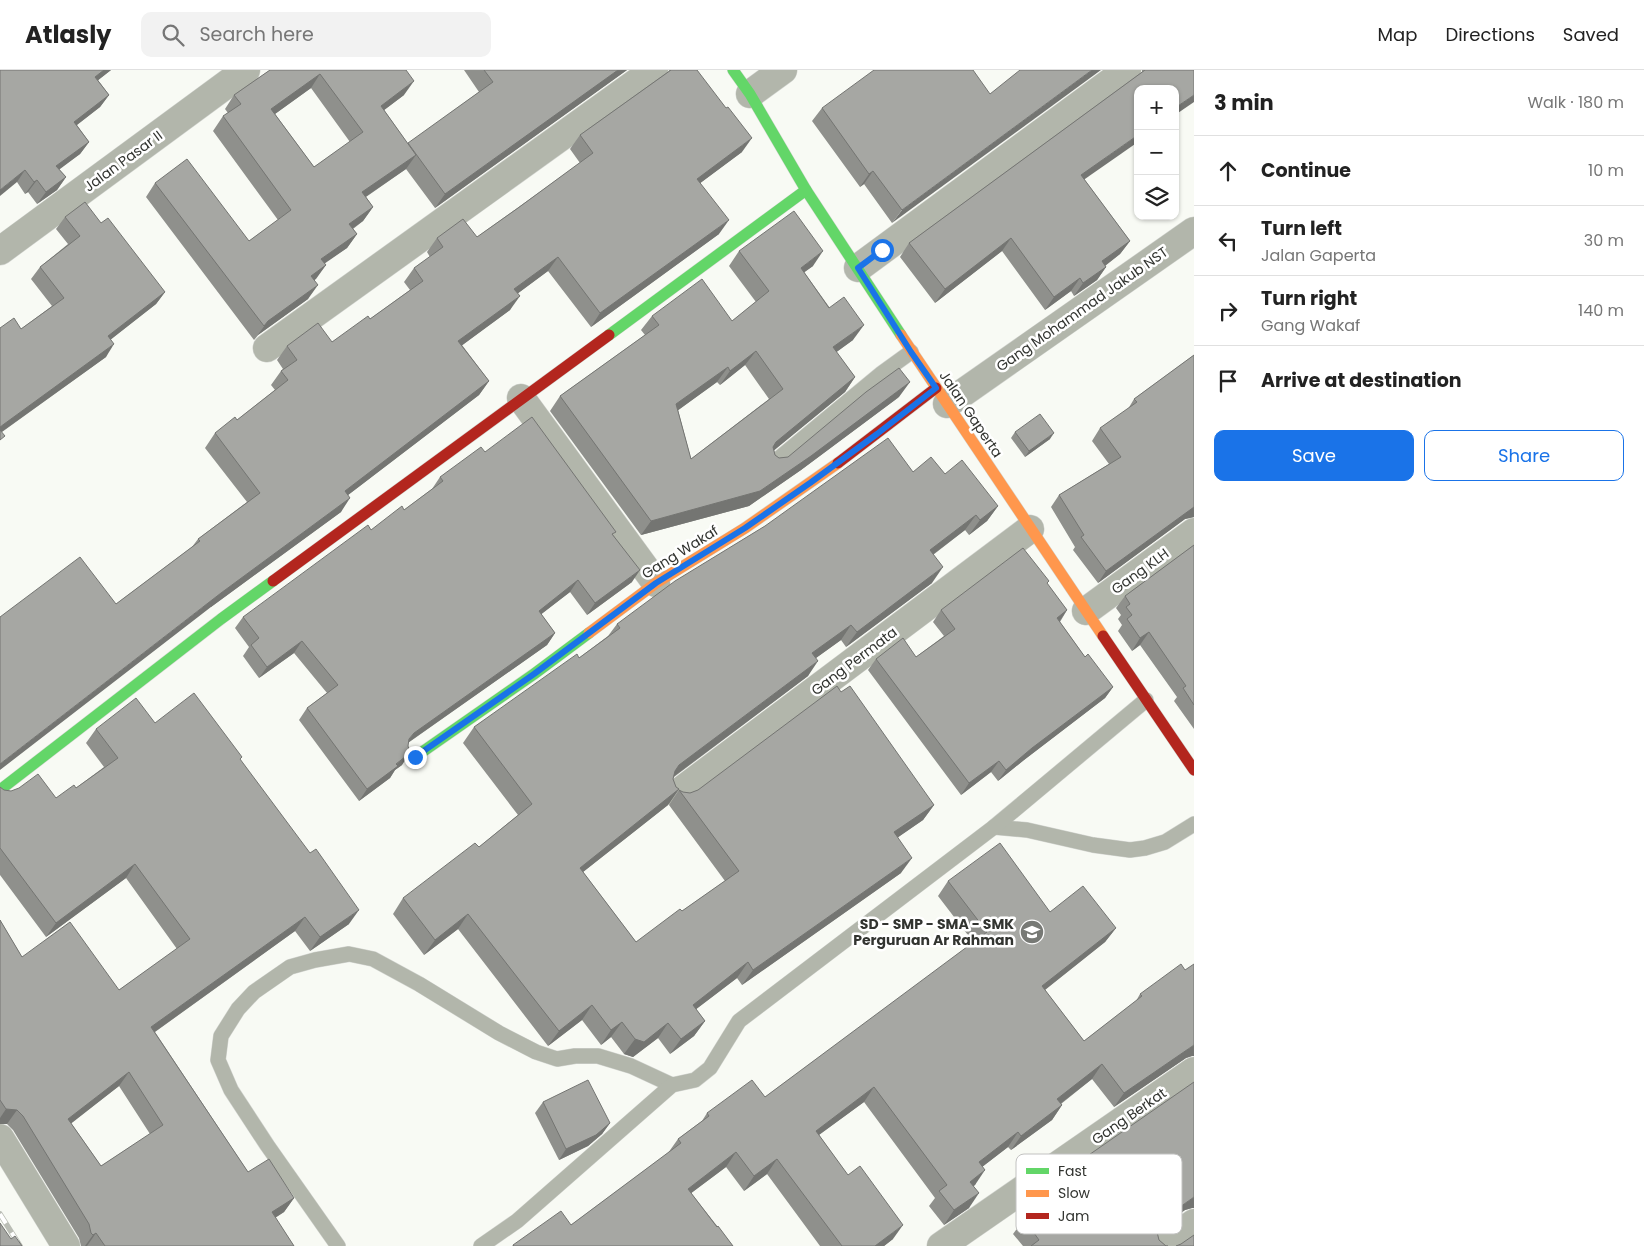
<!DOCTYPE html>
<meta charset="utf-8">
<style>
:root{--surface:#fff;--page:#f2f2f2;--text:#222;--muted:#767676;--line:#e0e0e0;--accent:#1a73e8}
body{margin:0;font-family:Poppins,sans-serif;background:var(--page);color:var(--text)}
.controls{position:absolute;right:15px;top:15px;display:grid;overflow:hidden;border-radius:10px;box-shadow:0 1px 4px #0004}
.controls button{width:45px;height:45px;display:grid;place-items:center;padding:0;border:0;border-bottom:1px solid var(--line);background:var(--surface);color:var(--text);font:25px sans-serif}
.stop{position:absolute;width:15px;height:15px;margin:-11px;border:4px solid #1a73e8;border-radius:50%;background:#fff}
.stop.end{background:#1a73e8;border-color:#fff;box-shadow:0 1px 5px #0008}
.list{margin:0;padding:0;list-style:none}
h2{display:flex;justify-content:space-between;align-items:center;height:65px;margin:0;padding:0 20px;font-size:21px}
h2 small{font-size:16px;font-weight:400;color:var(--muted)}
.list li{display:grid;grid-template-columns:32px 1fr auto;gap:15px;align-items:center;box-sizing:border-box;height:70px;padding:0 20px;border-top:1px solid var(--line)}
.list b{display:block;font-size:19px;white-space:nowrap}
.list p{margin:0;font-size:16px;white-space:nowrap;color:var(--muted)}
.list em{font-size:16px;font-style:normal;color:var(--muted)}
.actions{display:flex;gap:10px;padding:15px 20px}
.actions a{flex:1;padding:11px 0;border:1px solid var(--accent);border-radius:10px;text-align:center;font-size:18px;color:var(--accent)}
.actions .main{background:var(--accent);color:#fff}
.icon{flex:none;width:28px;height:28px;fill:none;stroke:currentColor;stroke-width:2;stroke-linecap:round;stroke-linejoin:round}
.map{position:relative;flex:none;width:1194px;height:1176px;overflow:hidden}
header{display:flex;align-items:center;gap:30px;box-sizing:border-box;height:70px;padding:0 25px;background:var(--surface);border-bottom:1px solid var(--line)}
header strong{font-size:24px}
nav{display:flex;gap:28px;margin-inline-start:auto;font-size:18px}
.search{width:350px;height:45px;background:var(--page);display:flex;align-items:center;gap:12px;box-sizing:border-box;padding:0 18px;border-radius:10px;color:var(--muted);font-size:19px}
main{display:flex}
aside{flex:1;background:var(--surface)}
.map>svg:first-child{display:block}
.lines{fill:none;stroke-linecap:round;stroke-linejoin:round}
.lane-casing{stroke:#d4d6d2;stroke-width:16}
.street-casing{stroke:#d4d6d2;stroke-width:29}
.fast-casing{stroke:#d4d6d2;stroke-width:12}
.slow-casing{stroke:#d4d6d2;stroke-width:12}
.jam-casing{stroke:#d4d6d2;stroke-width:12}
.lane{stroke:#b2b6ab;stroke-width:15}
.street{stroke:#b2b6ab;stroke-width:28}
.fast{stroke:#63d668;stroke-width:11}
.slow{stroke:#ff974d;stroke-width:11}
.jam{stroke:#b3261e;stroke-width:11}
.rail-casing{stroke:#babdb5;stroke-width:5.5}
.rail{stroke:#fff;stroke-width:4;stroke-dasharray:11;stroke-linecap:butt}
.wall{fill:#8f908c;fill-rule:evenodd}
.shaded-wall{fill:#747572}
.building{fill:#a6a7a3;stroke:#747572;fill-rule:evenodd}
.route{stroke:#1a73e8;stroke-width:6}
.labels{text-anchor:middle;stroke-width:5;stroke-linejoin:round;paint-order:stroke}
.street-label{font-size:14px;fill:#323430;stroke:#fff}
.poi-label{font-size:14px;font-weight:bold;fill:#323430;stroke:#fff;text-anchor:end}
.key{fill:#fff;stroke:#c2c2c1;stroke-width:1}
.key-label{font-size:14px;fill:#323430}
</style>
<header>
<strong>Atlasly</strong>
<div class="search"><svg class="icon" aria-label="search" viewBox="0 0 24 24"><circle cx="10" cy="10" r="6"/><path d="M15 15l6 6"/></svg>Search here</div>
<nav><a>Map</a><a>Directions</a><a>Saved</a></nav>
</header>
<main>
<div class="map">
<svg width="1194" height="1176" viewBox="0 0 1194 1176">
<rect width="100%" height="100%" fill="#f8faf4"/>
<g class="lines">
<!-- lane casing -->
<g class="lane-casing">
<g id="lane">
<polyline points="772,394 882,303 911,282"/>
<polyline points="994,757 1027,760 1093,775 1130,780 1145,778 1165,772 1194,754"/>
<polyline points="338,1176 267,1075 231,1020 218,990 221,966 238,939 254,922 290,897 315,890 349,884 373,889 419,914 499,963 536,982 557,989 575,986 598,986 631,996 672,1015"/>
<polyline points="481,1176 517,1151 672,1015 695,1010 710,998 739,951 994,757 1146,630"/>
</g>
</g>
<!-- street casing -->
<g class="street-casing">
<g id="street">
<polyline points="750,24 783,0"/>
<polyline points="0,181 246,0"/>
<polyline points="858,198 1127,0"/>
<polyline points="267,278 654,0"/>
<polyline points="521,328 656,513"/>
<polyline points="947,334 1194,161"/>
<polyline points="1086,541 1194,462"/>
<polyline points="678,723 1030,459"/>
<polyline points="0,1068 66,1176"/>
<polyline points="941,1176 1194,1001"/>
<polyline points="1162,1176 1194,1153"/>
</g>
</g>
<!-- fast casing -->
<g class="fast-casing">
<g id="fast">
<polyline points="733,0 750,24 806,120 901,265"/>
<polyline points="609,265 806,120"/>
<polyline points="415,687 534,604 589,563"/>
<polyline points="0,720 221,549 273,511"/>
</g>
</g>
<!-- slow casing -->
<g class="slow-casing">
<g id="slow">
<polyline points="901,265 1103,566"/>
<polyline points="589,563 656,513 745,458 838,393"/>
</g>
</g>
<!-- jam casing -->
<g class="jam-casing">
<g id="jam">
<polyline points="838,393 936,318"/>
<polyline points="273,511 609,265"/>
<polyline points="1103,566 1194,700"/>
</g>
</g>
<!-- lane -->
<use href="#lane" class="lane"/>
<!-- street -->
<use href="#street" class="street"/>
<!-- fast -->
<use href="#fast" class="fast"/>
<!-- slow -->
<use href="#slow" class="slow"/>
<!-- jam -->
<use href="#jam" class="jam"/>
<!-- rail casing -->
<g class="rail-casing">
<polyline id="rail" points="0,1144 20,1176"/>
</g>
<!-- rail -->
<use href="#rail" class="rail"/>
</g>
<!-- wall -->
<g class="wall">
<polygon points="0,0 111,0 98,10 109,25 100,37 77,55 89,72 80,84 59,99 66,107 57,120 37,134 28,122 25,124 17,112"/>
<path d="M270,0H406L404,25L384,40L408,74L479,22L464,0H627L435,138L406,99L366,127L373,137L363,151L353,159L357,164L347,178L324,193L326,195L314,210L308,229L258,265L254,270L146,127L155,113L249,171L278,150L213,61L223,46L228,43L225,39L234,25ZM311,18L350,72L314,97L275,44Z"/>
<polygon points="669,0 697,0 742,82 700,113 719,164 591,257 548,201 518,223 510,240 462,275 489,311 479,325 348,425 341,442 211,537 116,534 192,477 198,469 247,432 205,378 215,363 237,350 275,320 271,315 281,301 283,299 277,290 287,276 332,272 370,249 410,220 404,212 414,198 430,187 427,182 437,168 477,167 580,93 570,79 580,65 669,1"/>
<polygon points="1142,0 1194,0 1084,109 1130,171 1120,184 1105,196 1106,197 1097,210 1074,226 1071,221 1045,240 1002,181 935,233 900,187 909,173 1142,2"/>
<polygon points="990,24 892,153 864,114 860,117 812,51 822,38"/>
<polygon points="65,147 101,153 165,222 156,234 111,269 106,287 2,362 0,258 21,259 52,236 31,209 40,197 68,174 56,159"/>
<path d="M739,181L813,196L804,202L853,270L836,282L855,307L845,322L774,380L775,385L779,388L788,387L899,327L801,400L749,436L641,465L550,341L560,326L645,265L641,260L652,246L732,251L756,232L729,196ZM745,295L769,329L691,389L678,340L717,312L720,315Z"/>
<polygon points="1194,285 1194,447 1185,449 1098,513 1073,480 1075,477 1051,437 1059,425 1109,394 1092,371 1100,358 1128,339 1134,329"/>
<polygon points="1015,362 1050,369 1025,387 1011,368"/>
<polygon points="485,382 614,466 632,512 587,545 570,522 541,544 555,563 547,575 408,673 402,695 395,700 390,708 359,731 299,650 307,638 327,623 294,583 259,608 243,586 249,577 235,558 243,547 371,460 404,440 432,419 440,407"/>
<polygon points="913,402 945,404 998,436 987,451 969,465 965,460 933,485 932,513 846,577 841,570 816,588 808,606 674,707 673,709 676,717 679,719 668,735 583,802 636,872 682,841 725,811 669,735 679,720 683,722 690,723 698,720 841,622 934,735 923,750 898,767 901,803 742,915 737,908 696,939 705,951 694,966 670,984 658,968 633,987 624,984 611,967 601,975 582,950 548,976 458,859 424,885 393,844 403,828 479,777 518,745 463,673 474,657 579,588 608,566 617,554"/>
<polygon points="1194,475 1194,659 1174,631 1177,627 1140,575 1132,581 1118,561 1122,555 1118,549 1121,545 1116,538 1125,526"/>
<polygon points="1047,514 1067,540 1060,552 1085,587 1113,617 1105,628 1024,690 998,711 991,702 961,725 868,600 876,589 916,587 944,566 933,552 941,540"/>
<path d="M155,653L240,690L349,854L310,881L295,861L155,962L248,1102L294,1128L284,1142L275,1148L294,1176H81L79,1168L13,1060L7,1054H0V850L22,887L119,920L177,879L126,808L46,867L0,805V717L4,720L56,728L76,718L104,697L86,673L96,659ZM119,1016L150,1064L101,1096L71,1053Z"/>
<polygon points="948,811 1050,842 1116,858 1105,872 1045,920 1084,971 1136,931 1140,924 1192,986 1186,988 1114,1037 1092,1009 1061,1034 1062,1035 1052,1050 1011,1080 1008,1077 982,1097 975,1115 973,1116 969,1138 944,1155 929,1136 935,1128 864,1032 819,1065 893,1169 884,1176 820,1176 767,1104 744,1121 726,1097 691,1123 733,1176 512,1176 513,1175 571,1155 668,1083 678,1069 702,1051 707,1043 765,1027 974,873 938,826"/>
<polygon points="543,1032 610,1053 602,1064 588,1076 559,1090 535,1043"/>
<polygon points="1045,1117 1192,1138 1185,1140 1157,1160 1157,1162 1159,1170 1166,1176 1168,1176 1023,1176 1013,1164 1024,1149 1039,1137 1035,1132"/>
</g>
<!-- shaded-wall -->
<g class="shaded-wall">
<polygon points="104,0 111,0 87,19 95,7"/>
<polygon points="618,0 627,0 435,138 445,124"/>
<polygon points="1092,0 1101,0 892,153 902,140"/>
<polygon points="320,4 311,18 261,54 271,39"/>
<polygon points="414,11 404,25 371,50 381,36"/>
<polygon points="109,25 100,37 65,64 74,52"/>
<polygon points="1194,25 1194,32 1175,45 1175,38"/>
<polygon points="1138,65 1138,72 1072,118 1081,105"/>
<polygon points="752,68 742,82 687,123 697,109"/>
<polygon points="89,72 80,84 48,108 56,96"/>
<polygon points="416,85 406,99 352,136 362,122"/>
<polygon points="25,100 17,112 0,126 0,120"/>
<polygon points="873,101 864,114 860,117 869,104"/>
<polygon points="66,107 57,120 37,134 46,122"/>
<polygon points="37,110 28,122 25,124 34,112"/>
<polygon points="373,137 363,151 339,168 349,154"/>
<polygon points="729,150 719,164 591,257 600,243"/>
<polygon points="357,164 347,178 311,203 321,189"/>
<polygon points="1011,168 1002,181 935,233 945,219"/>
<polygon points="1130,171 1120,184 1093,205 1102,191"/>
<polygon points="823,181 813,196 791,212 801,198"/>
<polygon points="558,187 548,201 505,233 514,219"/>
<polygon points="326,195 316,209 301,220 311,206"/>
<polygon points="1106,197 1097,210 1074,226 1083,213"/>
<polygon points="1080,208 1071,221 1045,240 1054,227"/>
<polygon points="318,215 308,229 258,265 254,270 268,251"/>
<polygon points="165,222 156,234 100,278 108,266"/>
<polygon points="520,226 510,240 449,285 458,271"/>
<polygon points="864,255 853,270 823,292 833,277"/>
<polygon points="114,274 106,287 0,363 0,357"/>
<polygon points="756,281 745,295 720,315 730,301"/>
<polygon points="728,297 717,312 666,349 676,334"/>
<polygon points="855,307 845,322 766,387 776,372"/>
<polygon points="489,311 479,325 335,435 345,421"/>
<polygon points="910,312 899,327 801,400 749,436 641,465 651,451 760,421"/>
<polygon points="1054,363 1050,369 1025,387 1029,381"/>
<polygon points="350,428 341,442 211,537 0,700 0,694 221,523"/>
<polygon points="998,436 987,451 969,465 980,450"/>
<polygon points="1194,437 1194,447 1185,449 1098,513 1106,501"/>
<polygon points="976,445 965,460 919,495 930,480"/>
<polygon points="943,497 932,513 846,577 857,562"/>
<polygon points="640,500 632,512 587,545 595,533"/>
<polygon points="578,510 570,522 530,553 539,541"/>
<polygon points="1067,540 1059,552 1057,548"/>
<polygon points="851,555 841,570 802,598 812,583"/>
<polygon points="1149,562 1140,575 1132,581 1140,568"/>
<polygon points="555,563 547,575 406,674 401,681 414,663"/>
<polygon points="302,571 294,583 259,608 267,597"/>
<polygon points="818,591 808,606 669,710 664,716 679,695"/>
<polygon points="1113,617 1105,628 1024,690 998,711 1006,700 1032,678"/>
<polygon points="410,683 402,695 395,700 390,708 359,731 367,719"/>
<polygon points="999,691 991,702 961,725 969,713"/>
<polygon points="679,719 668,735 569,813 580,798"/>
<polygon points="934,735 923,750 884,777 894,762"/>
<polygon points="912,788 901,803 742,915 753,900"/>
<polygon points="135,794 126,808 46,867 56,853"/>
<polygon points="359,840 349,854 310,881 320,867"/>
<polygon points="468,844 458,859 424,885 435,870"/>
<polygon points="305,847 295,861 142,971 151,957"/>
<polygon points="1116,858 1105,872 1032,930 1042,916"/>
<polygon points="748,892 737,908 682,950 693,935"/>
<polygon points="592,935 582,950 548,976 559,961"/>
<polygon points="705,951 694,966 670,984 681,969"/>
<polygon points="622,952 611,967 601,975 611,960"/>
<polygon points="668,953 658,968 633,987 624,984 635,969"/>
<polygon points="1194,975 1194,986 1192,986 1186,988 1114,1037 1124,1023"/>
<polygon points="1102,994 1092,1009 1047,1044 1057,1029"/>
<polygon points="129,1002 119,1016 59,1063 68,1049"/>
<polygon points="874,1017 864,1032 805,1075 816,1061"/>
<polygon points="1062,1035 1052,1050 1011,1080 1021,1066"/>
<polygon points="6,1039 17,1040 7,1054 0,1054 0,1048"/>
<polygon points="610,1053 602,1064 588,1076 559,1090 566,1079"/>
<polygon points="1018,1062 1008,1077 969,1107 979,1092"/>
<polygon points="736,1082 726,1097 678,1133 688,1119"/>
<polygon points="777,1089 767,1104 744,1121 754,1106"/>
<polygon points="985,1100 975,1115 960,1126 970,1112"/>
<polygon points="979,1123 969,1138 944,1155 954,1140"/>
<polygon points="1194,1127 1194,1138 1192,1138 1185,1140 1153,1163 1158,1155 1163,1149"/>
<polygon points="294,1128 284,1142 262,1156 272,1142"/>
<polygon points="903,1155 893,1169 884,1176 875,1176"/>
<polygon points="96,1163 87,1176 85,1176 93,1165"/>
</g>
<!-- building -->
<g class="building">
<polygon points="0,0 104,0 95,7 109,25 74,52 89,72 56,96 66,107 46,122 37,110 34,112 25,100 0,120"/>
<path d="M270,0H406L414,11L381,36L416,85L362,122L373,137L349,154L357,164L321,189L326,195L311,206L318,215L268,251L264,256L155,113L187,89L249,171L291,140L223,46L241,34L234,25ZM320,4L363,62L314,97L271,39Z"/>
<polygon points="484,0 618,0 445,124 408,73 493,12"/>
<polygon points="671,0 697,0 726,38 728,37 752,68 697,109 729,150 600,243 558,187 514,219 520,226 458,271 489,311 345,421 350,428 221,523 0,694 0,547 80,487 116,534 200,471 198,469 260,423 215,363 235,347 237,350 288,310 281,301 297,290 287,276 318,253 332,272 368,246 370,249 423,211 414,198 443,177 437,168 463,149 477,167 518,138 593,83 580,65"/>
<polygon points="874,0 973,0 990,24 1020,0 1092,0 902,140 873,101 869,104 822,38"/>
<polygon points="1145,0 1194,0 1194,25 1175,38 1175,19 1138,19 1138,65 1081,105 1130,171 1102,191 1106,197 1083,213 1080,208 1054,227 1011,168 945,219 909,173"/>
<polygon points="85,132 101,153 108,148 165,222 108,266 114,274 0,357 0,258 14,248 21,259 64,228 40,197 80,166 65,147"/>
<path d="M794,141L823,181L801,198L829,238L844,227L864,255L833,277L855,307L776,372L773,377L775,385L779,388L788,387L866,322L899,298L910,312L811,386L760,421L651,451L560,326L659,255L652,246L702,209L732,251L769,221L739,181ZM756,281L783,319L691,389L676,334L728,297L730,301Z"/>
<polygon points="1194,285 1194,437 1106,501 1081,467 1084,465 1059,425 1121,387 1100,358 1137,332 1134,329"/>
<polygon points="1040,344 1054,363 1029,381 1015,362"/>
<polygon points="532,347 616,462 612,464 640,500 595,533 578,510 539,541 555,563 414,663 409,669 408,676 410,683 396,694 398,696 367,719 307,638 338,615 302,571 267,597 251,575 259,568 243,547 368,455 371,460 402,436 404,440 443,411 440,407 481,377 485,382"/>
<polygon points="0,360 5,366 0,370"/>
<polygon points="888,368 913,402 931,387 945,404 962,390 998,436 980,450 976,445 930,480 943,497 857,562 851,555 812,583 818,591 679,695 675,701 673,709 676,717 679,719 580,798 636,872 680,839 682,841 739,801 679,720 683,722 690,723 698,720 837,616 841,622 850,616 934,735 894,762 912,788 753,900 748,892 693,935 705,951 681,969 668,953 644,972 635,969 622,952 611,960 592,935 559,961 468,844 435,870 403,828 475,773 479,777 532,734 474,657 577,584 579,588 620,558 617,554 675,511 765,456"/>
<polygon points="1194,475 1194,635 1183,618 1186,616 1149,562 1140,568 1127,549 1132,545 1126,537 1130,534 1125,526"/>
<polygon points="1023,478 1049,511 1047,513 1067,540 1057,548 1085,587 1088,584 1113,617 1032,678 1006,700 999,691 969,713 876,589 903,568 916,587 955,559 941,540"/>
<path d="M194,623L242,687L240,689L310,783L316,779L359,840L320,867L305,847L151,957L248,1102L269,1089L294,1128L272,1142L294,1176H105L96,1163L93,1165L91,1163L89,1154L23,1046L17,1040L6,1039L0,1030V850L22,887L70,852L119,920L190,869L135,794L56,853L0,778V717L4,720L11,721L19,718L38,704L56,728L74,715L76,718L118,688L96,659L136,628L155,653ZM129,1002L163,1055L101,1096L68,1049Z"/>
<polygon points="1000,773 1050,842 1083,816 1116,858 1042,916 1084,971 1142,926 1140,924 1181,894 1185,900 1194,894 1194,975 1124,1023 1102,994 1057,1029 1062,1035 1021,1066 1018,1062 979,1092 985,1100 970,1112 979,1123 954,1140 939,1121 947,1115 874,1017 816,1061 848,1105 860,1096 903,1155 875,1176 842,1176 777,1089 754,1106 736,1082 688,1119 717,1157 718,1156 733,1176 514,1176 513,1175 561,1141 571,1155 681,1073 678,1069 709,1046 707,1043 752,1010 765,1027 987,862 948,811"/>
<polygon points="588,1010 610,1053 596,1065 566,1079 543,1032"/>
<polygon points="1194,1012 1194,1127 1163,1149 1158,1155 1157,1162 1159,1170 1166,1176 1168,1176 1031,1176 1039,1170 1024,1149 1052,1127 1045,1117 1060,1105"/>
<polygon points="0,1153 11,1169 15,1166 22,1176 0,1176"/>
<polygon points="1194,1165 1194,1176 1176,1176 1181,1174"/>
</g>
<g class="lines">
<!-- route -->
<polyline class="route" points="415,687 534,604 656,513 745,458 810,413 877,364 936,318 911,282 858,198 882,180"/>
</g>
<!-- icons -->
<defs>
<g id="school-disc" transform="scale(1.25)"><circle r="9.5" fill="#777975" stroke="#fff"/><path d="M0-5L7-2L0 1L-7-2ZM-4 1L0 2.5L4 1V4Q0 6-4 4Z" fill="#fff"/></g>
</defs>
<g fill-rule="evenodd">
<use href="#school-disc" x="1032" y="862"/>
</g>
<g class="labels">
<!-- street labels -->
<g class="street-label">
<text transform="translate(123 91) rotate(-36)" y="5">Jalan Pasar II</text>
<text transform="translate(1082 239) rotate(-35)" y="5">Gang Mohammad Jakub NST</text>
<text transform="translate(971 344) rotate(56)" y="5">Jalan Gaperta</text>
<text transform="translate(680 482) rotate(-32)" y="5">Gang Wakaf</text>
<text transform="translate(1140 501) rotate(-36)" y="5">Gang KLH</text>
<text transform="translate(854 591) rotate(-37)" y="5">Gang Permata</text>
<text transform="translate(1129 1046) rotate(-35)" y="5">Gang Berkat</text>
</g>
<!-- poi labels -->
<g class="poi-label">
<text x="1014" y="859">SD - SMP - SMA - SMK<tspan x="1014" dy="16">Perguruan Ar Rahman</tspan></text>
</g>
</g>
<!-- legend -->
<rect x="1016" y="1084" width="166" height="80" rx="8" class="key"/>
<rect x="1026" y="1098" width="23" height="6" fill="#63d668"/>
<rect x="1026" y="1120" width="23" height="7" fill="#ff974d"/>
<rect x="1026" y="1143" width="23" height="6" fill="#b3261e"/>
<g class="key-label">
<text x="1058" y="1106">Fast</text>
<text x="1058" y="1128">Slow</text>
<text x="1058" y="1151">Jam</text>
</g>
</svg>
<div class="controls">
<button>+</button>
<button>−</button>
<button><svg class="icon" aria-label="layers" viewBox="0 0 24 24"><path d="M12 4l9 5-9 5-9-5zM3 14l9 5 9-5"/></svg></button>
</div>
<div class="stop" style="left:882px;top:180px"></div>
<div class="stop end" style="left:415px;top:687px"></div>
</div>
<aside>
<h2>3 min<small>Walk · 180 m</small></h2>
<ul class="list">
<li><svg class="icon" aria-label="ahead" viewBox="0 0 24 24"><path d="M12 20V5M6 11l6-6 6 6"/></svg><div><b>Continue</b></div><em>10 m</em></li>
<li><svg class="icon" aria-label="left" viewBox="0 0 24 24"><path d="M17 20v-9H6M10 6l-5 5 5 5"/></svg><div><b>Turn left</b><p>Jalan Gaperta</p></div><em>30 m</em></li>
<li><svg class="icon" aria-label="right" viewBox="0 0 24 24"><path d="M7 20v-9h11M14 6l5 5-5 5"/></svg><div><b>Turn right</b><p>Gang Wakaf</p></div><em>140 m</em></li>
<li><svg class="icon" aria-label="arrive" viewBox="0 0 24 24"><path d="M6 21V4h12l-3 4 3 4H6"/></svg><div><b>Arrive at destination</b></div></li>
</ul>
<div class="actions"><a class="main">Save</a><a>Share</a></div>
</aside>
</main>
